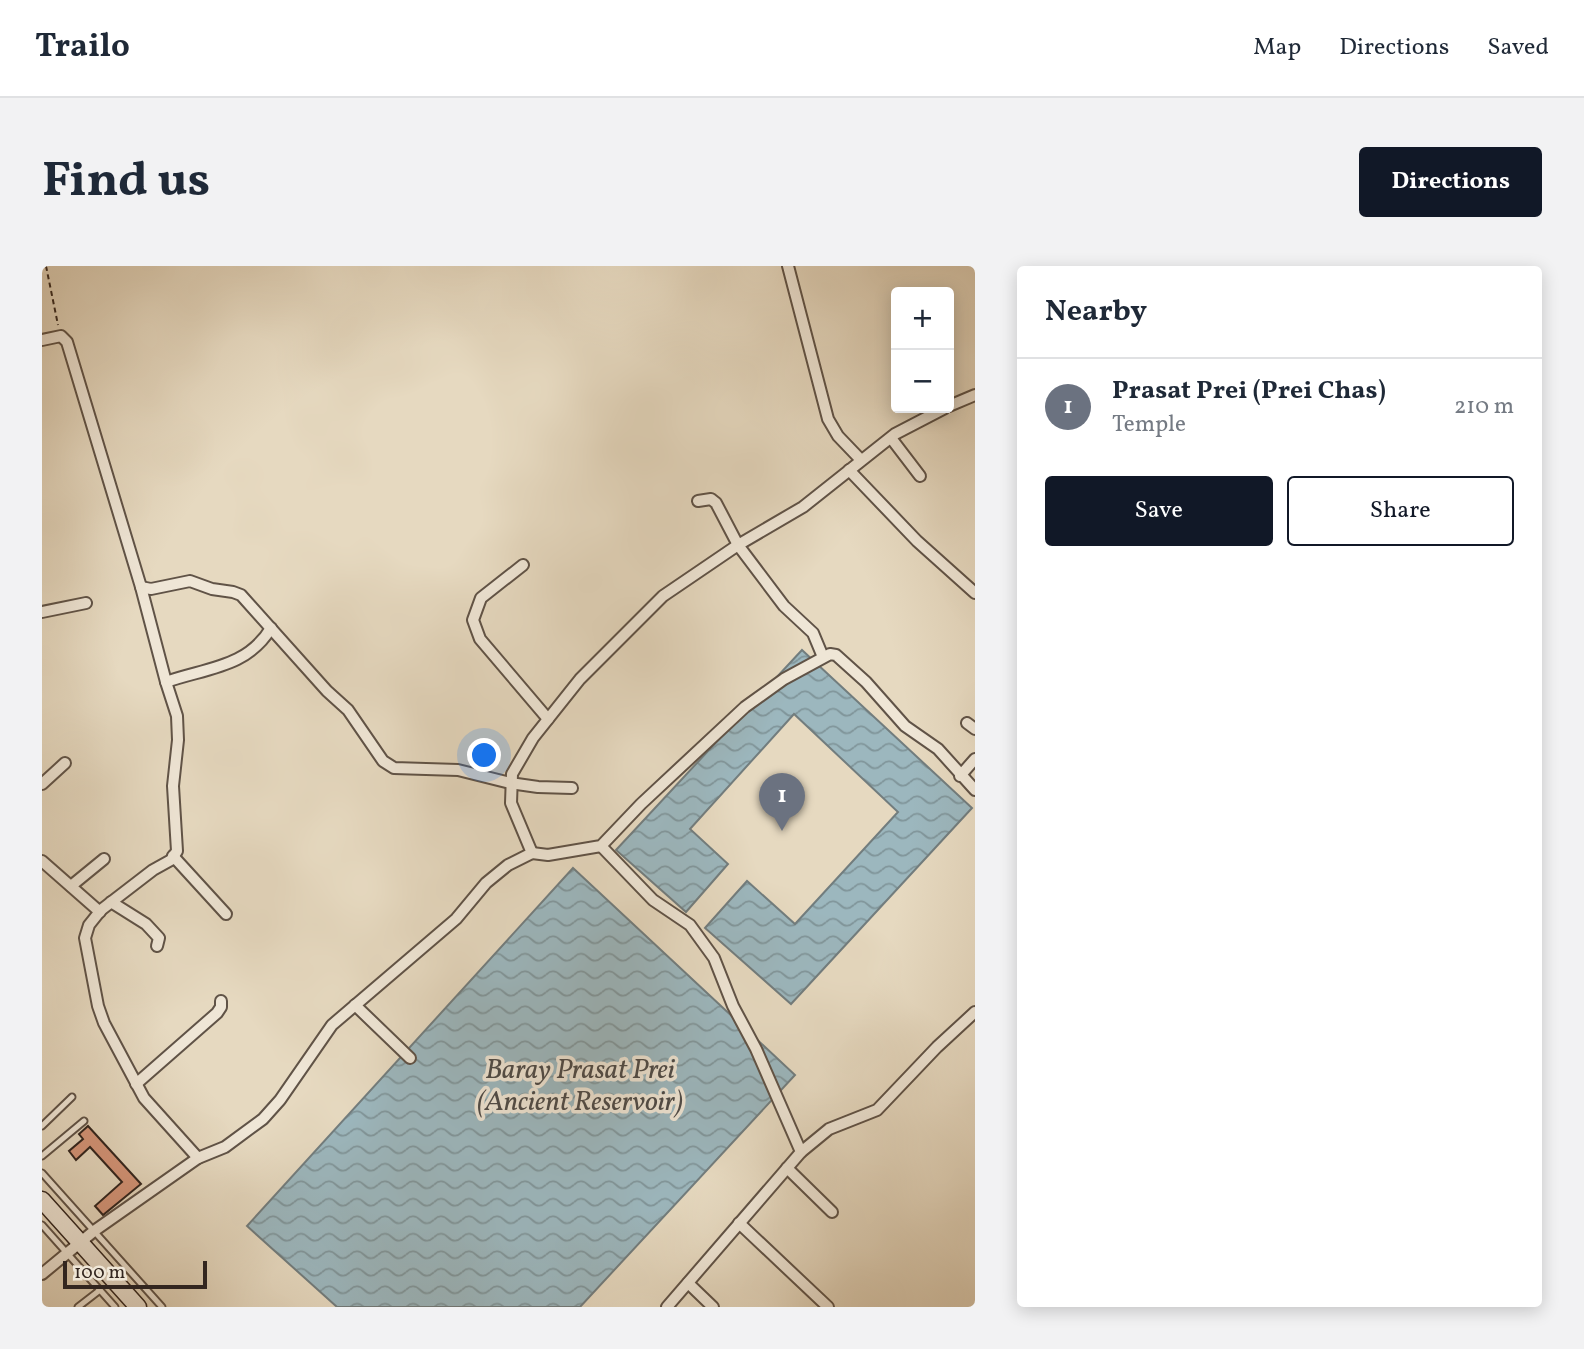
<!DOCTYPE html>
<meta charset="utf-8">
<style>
:root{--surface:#fff;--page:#f2f2f3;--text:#1f2937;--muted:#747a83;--line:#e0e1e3;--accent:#111827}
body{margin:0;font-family:Vollkorn,serif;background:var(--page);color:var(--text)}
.controls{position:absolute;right:21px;top:21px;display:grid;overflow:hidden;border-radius:7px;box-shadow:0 4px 18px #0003}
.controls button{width:63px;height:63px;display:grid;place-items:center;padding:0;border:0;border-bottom:2px solid var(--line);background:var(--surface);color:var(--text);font:35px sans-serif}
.scale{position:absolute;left:21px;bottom:18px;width:144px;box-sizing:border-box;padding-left:7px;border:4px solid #33261f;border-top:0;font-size:19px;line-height:24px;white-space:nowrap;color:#33261f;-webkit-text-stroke:5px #efe6d6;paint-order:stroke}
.you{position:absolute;left:443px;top:490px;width:24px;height:24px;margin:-18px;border:5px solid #fff;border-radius:50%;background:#1a73e8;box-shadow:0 0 0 10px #1a73e833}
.badge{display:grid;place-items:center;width:46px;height:46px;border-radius:50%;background:var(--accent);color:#fff;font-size:23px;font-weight:700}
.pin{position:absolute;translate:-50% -58px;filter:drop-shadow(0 2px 4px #0008)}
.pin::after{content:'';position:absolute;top:37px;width:24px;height:21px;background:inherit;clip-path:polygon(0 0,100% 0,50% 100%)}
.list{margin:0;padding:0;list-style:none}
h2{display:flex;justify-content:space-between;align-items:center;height:91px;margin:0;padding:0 28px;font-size:30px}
h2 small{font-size:23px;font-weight:400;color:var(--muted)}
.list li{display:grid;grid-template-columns:46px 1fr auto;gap:21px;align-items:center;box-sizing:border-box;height:98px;padding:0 28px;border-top:2px solid var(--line)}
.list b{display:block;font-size:26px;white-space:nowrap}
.list p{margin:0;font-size:23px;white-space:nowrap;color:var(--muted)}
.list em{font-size:23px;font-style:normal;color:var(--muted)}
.actions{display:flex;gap:14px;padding:21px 28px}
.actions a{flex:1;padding:16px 0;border:2px solid var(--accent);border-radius:7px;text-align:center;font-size:24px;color:var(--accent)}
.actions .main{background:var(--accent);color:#fff}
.map{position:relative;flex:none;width:933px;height:1041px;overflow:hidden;border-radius:7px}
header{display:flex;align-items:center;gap:42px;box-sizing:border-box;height:98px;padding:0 35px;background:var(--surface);border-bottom:2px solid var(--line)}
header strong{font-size:33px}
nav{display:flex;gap:38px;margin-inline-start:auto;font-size:24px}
.intro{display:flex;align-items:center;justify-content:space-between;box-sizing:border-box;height:168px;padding:0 42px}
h1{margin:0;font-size:49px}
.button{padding:18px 32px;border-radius:7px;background:var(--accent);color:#fff;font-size:24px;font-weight:700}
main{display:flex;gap:42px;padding:0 42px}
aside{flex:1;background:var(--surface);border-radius:7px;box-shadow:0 4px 18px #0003}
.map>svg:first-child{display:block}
.water{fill:url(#water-waves);stroke:#727d7e;stroke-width:2}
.building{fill:#d5967a;stroke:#33261f;stroke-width:2}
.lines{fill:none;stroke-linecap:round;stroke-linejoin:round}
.lane-casing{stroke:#605347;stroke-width:9}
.street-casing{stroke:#605347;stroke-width:14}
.secondary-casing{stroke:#33261f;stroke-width:19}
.path{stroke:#33261f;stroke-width:2;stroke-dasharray:5 3.5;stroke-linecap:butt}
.lane{stroke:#efe6d6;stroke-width:5}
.street{stroke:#efe6d6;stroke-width:10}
.secondary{stroke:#efe6d6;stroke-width:16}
.labels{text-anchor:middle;stroke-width:7;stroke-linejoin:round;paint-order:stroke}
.water-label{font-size:28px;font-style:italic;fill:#4d4a47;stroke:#efe6d6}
</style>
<header>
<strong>Trailo</strong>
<nav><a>Map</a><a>Directions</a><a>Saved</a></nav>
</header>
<div class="intro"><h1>Find us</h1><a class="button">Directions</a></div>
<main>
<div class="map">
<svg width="933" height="1041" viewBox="0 0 933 1041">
<defs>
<pattern id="water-waves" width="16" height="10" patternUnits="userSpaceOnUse" patternTransform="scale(1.75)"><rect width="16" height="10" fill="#9cb7be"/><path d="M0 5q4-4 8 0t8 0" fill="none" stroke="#80959a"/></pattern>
</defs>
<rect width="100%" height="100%" fill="#e6d9c0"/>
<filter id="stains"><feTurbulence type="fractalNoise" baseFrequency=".00286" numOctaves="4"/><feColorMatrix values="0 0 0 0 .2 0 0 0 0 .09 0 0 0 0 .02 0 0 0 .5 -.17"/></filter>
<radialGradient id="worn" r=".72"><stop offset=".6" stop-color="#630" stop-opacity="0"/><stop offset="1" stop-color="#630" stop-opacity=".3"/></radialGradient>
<!-- water -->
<g class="water">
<polygon points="760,384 930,542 749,738 663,662 705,615 753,658 856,546 752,448 648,563 686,598 644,646 574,584"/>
<polygon points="531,602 753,809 538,1041 295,1041 205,960"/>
</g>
<!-- building -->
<polygon class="building" points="46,860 99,918 61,949 53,940 80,916 48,881 34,894 27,885 41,873 37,868"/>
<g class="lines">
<!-- lane casing -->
<g class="lane-casing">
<g id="lane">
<polyline points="0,860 30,831"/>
<polyline points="0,890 42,855"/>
<polyline points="0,907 120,1041"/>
<polyline points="0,959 73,1041"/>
<polyline points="36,1041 58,1024"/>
</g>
</g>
<!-- street casing -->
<g class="street-casing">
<g id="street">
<polyline points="746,0 786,153 796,170 819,194"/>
<polyline points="0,74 19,70 25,76 99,321 124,416 135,450 136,474 131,520 135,585 129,594 111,604 59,644 47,659 43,672 56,740 62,757 102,832 156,892"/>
<polyline points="907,140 933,129"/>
<polyline points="849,172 878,210"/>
<polyline points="807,204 875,275 933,327"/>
<polyline points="656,235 669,233 674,237 696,279 742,340 771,367 781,391"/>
<polyline points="481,299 439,332 431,354 438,373 506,453"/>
<polyline points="99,321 109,323 148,315 170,323 191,326 199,329 285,425 306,444 341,495 352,502 416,504 468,517 496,521 530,522"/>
<polyline points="0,346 44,337"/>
<path d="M124,416C163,402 205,402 229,362"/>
<polyline points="925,457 933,463"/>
<polyline points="918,510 933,493"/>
<polyline points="0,518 23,497"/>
<polyline points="559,580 611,634 648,659 672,692 691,740 714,783 759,886 625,1041"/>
<polyline points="490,587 506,589 559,580 599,538 703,441 742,413 788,388 794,389 824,416 863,460 896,483 933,524"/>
<polyline points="131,590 184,648"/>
<polyline points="0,595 58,646"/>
<polyline points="29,620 62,593"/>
<polyline points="69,636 104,658 117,672 115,680"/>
<polyline points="313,739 368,792"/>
<polyline points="94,818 175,747 179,741 179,735"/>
<polyline points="759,886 787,863 835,844 895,781 933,746"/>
<polyline points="745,902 790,946"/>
<polyline points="697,957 786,1041"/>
<polyline points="0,1008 52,965 156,892 183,881 221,853 238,834 290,759 414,653 444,617 466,599 490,587 469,537 470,508 491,472 538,413 621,330 696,279 761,241 853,168 903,142"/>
<polyline points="646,1017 671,1041"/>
</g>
</g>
<!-- secondary casing -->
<g class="secondary-casing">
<polyline id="secondary" points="0,934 96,1041"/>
</g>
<!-- path -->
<polyline class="path" points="4,0 16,59"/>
<!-- lane -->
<use href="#lane" class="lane"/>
<!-- street -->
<use href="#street" class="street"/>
<!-- secondary -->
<use href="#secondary" class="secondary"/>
</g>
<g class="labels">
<!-- water labels -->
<g class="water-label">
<text x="538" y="812">Baray Prasat Prei<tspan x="538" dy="32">(Ancient Reservoir)</tspan></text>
</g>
</g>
<rect width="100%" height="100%" filter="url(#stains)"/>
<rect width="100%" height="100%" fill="url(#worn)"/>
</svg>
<div class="controls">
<button>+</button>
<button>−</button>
</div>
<div class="scale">100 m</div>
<div class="you"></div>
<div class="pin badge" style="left:740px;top:565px;background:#6b7280">1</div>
</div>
<aside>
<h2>Nearby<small></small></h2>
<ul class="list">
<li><span class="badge" style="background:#6b7280">1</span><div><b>Prasat Prei (Prei Chas)</b><p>Temple</p></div><em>210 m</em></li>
</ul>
<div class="actions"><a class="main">Save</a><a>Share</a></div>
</aside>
</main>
